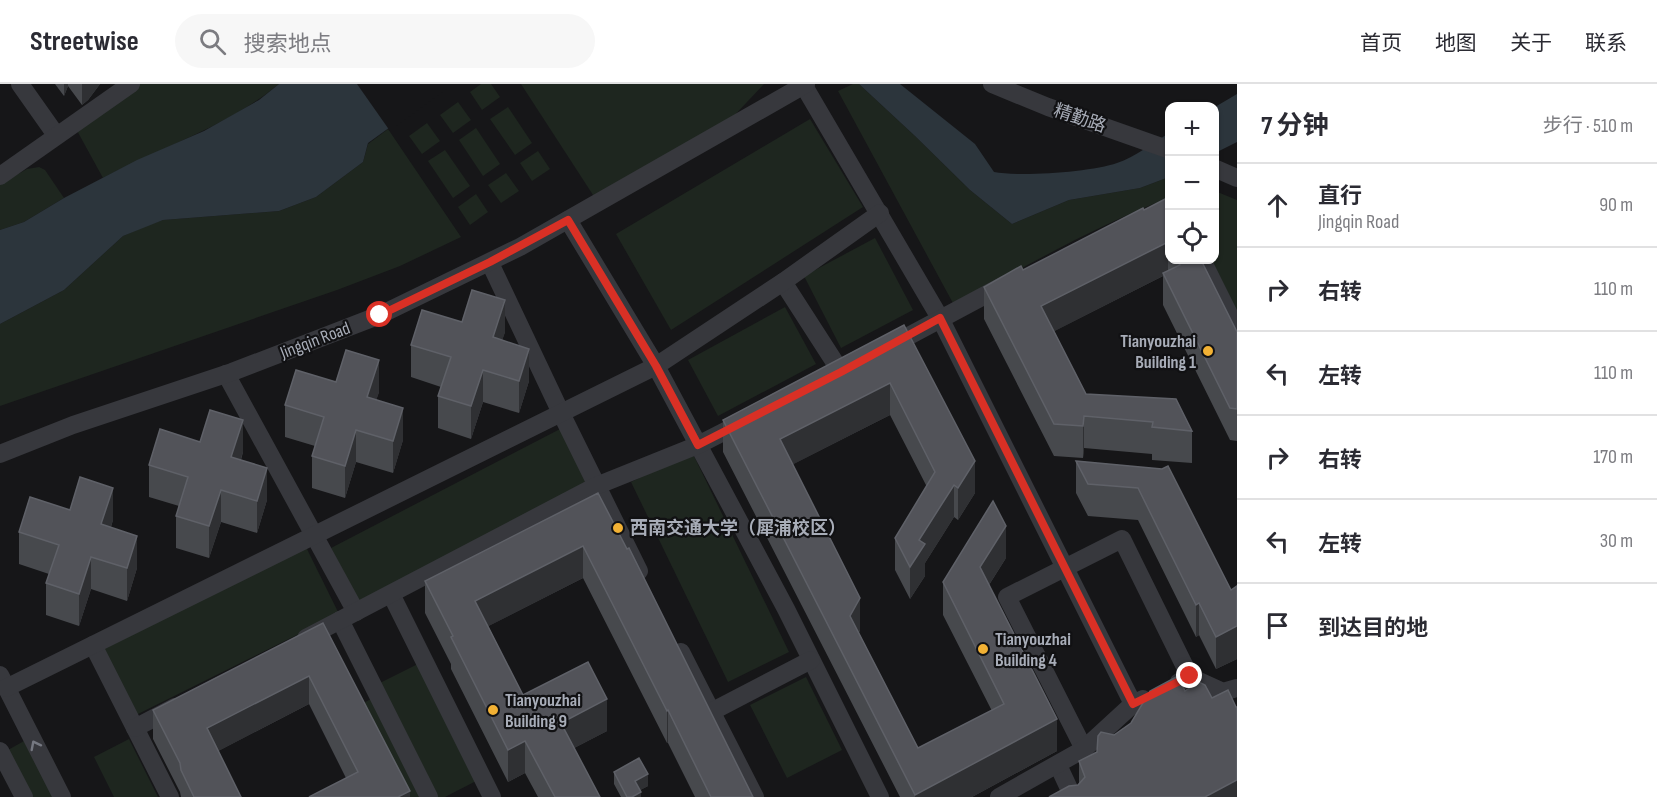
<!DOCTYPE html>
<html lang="zh">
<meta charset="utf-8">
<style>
:root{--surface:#fff;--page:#f7f7f7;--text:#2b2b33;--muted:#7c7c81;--line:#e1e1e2}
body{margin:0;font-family:"Sofia Sans Condensed","Noto Sans SC",sans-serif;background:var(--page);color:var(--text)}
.controls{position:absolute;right:18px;top:18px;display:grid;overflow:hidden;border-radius:12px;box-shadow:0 2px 4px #0004}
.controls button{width:54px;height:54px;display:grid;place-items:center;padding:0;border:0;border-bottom:2px solid var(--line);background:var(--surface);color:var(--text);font:30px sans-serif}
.stop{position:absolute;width:18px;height:18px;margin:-14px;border:4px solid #d93025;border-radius:50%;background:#fff}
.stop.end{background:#d93025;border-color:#fff;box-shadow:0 2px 6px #0008}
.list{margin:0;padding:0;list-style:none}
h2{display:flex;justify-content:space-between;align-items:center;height:78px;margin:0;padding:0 24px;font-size:26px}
h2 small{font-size:20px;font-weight:400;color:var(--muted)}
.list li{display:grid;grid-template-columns:39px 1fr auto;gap:18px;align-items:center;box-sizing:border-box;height:84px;padding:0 24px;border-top:2px solid var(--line)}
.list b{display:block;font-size:22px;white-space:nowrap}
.list p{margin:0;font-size:20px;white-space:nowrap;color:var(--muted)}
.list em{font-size:20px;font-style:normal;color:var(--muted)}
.icon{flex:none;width:33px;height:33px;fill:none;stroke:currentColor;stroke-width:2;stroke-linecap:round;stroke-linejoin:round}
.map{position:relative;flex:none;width:1237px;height:713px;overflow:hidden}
header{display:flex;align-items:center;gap:36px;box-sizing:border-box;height:84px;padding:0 30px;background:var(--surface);border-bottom:2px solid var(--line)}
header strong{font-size:28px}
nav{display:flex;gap:33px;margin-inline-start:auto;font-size:21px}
.search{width:420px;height:54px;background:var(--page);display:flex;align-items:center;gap:15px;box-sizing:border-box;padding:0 21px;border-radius:33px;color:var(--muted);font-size:22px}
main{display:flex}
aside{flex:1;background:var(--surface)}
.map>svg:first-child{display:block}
.green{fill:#1e261f}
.water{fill:#2c353c}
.pier{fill:#161618}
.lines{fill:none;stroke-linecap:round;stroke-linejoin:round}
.minor{stroke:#37383d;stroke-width:18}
.wall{fill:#47494d}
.shaded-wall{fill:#2f3033}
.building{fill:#525359;stroke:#5f6168;stroke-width:1.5}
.oneway{stroke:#757881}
.route{stroke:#d93025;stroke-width:8}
.poi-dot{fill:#f2b134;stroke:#111113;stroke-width:2}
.labels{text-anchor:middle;stroke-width:4.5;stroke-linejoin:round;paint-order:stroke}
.street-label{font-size:18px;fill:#a8adb8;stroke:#111113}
.poi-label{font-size:18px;font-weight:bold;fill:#a8adb8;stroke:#111113;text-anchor:start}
</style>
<header>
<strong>Streetwise</strong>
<div class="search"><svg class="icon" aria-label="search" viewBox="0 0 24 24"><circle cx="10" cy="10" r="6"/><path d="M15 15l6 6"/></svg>搜索地点</div>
<nav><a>首页</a><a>地图</a><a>关于</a><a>联系</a></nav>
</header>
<main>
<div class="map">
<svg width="1237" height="713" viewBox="0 0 1237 713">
<rect width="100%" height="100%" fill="#161618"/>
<!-- green -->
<g class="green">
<path d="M139,0H279C228,42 162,63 103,94L75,43Z"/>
<polygon points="481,0 491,0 500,13 482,26 470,8"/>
<polygon points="521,0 764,0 730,36 595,114"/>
<path d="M853,0H859L915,52L970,106L1012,140L1069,116L1140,104L1169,93V114C1094,142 1025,183 954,221L838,7Z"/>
<polygon points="458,18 471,36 453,49 440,31"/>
<polygon points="508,23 532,59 515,71 490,35"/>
<polygon points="810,35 863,123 671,246 616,150"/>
<polygon points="427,39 440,57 422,70 409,52"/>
<polygon points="476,44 500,80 483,92 459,56"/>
<polygon points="388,45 461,153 400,182 337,206 0,322 0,240 64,206 123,152 148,141 163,136 279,127 316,113 363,78 368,60"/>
<polygon points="445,66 470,102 453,114 428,77"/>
<polygon points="538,67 550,85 532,97 520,79"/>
<polygon points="39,83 45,86 64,114 24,138 0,146 0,100 27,85"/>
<polygon points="506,89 519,107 501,119 488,101"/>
<polygon points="1215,107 1237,116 1237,228 1208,176 1214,176"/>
<polygon points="476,110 488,128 470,141 458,123"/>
<polygon points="875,154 913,226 841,264 804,192"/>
<polygon points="785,223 816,280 718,332 688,276"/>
<polygon points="562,344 591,401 361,521 331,464"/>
<polygon points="692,368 789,568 728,598 631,398"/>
<polygon points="306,463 339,530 136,631 103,564"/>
<polygon points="420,579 478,696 445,713 435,713 378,600"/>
<polygon points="806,593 842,666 787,694 750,621"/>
<polygon points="371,615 420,713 399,713 354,624"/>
<polygon points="129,655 158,713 114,713 94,673"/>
<polygon points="24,657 54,713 33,713 8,666"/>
</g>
<!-- water -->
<g class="water">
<polygon points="279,0 450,0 368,59 363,78 316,113 279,127 163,136 123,152 64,206 0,240 0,146 24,138 64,114 137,76 204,47 259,16"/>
<path d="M859,0H900L975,60L994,88C1020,93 1092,88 1117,79C1135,73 1153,59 1169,49V93L1140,104L1069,116L1012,140L970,106L915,52Z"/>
<polygon points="1237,10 1237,58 1215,69 1215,23"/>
</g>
<!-- pier -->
<polygon class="pier" points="357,0 453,0 390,47"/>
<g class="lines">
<!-- minor -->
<g class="minor">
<polyline points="20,0 56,51"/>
<polyline points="992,0 1048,23 1170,66"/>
<polyline points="804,2 940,234 1133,620"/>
<polyline points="1214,84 1237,94"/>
<polyline points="0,92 131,0"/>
<polyline points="568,136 656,282 786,525 880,713"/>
<polyline points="1202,176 1237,246"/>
<polyline points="490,179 561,329 639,487"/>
<polyline points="783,198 841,288"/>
<polyline points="890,262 1006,200"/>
<polyline points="226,290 356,528"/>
<polyline points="0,370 73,341 232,288 380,231 520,163 806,0"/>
<polyline points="391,510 492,713"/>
<polyline points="340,536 429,713"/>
<polyline points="306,554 596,402 698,361 743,338"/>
<polyline points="93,561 170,713"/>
<polyline points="681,568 755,713"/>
<polyline points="0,591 62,713"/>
<polyline points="1179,598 1190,593 1223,608 1237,604"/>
<polyline points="6,604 656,282 783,198 880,129"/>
<polyline points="711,628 811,576"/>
<polyline points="135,644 175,623"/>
<polyline points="1084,665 1007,513 1122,455 1190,593"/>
<polyline points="0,667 24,713"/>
<polyline points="1058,681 1073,713"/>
<polyline points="999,713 1084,665 1133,620 1143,615"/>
</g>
</g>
<!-- wall -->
<g class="wall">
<polygon points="55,0 100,0 88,16 82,21 68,2 64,12"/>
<polygon points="1170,114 1170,176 1201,176 1237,248 1237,357 1230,356 1163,221 1163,192 1054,247 1086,310 1192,347 1192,379 1152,376 1152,370 1084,364 1083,374 1054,372 984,235 984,203 1023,186"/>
<polygon points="462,238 505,248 502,256 529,297 519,329 483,318 471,355 438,344 438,312 441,303 411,293 411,261"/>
<polygon points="904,241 975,409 958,436 954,433 925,479 925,492 910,515 895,486 895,454 927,403 890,331 793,380 860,546 859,549 918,664 992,627 943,531 943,498 1006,474 989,501 1057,667 972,713 900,713 723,368 723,336"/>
<polygon points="336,298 379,308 376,316 403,356 393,389 356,378 345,414 312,404 312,372 315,362 285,353 285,321"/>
<polygon points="200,358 243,368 241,376 267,416 257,449 221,438 209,474 176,464 176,432 179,422 149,413 149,381"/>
<polygon points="1076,377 1162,385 1231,506 1237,502 1237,575 1216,585 1199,551 1196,553 1138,436 1088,432 1076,409"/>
<polygon points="598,409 753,713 695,713 668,659 667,659 583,494 488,542 523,611 607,647 574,664 600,713 538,713 525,689 508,698 451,585 451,580 425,529 425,497"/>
<polygon points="70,426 113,436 111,443 137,484 127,517 91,505 79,542 46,531 46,499 49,490 19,480 19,448"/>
<polygon points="323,539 410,713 346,694 309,620 218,667 241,713 181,713 180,708 153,655 153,626"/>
<polygon points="1178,592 1078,701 1079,700 1079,677 1097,668 1114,651 1131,639"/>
<polygon points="614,688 648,702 640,706 641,713 621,713 614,700"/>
</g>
<!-- shaded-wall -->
<g class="shaded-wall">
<polygon points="64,0 68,0 68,2 64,12"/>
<polygon points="82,0 100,0 88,16 82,21"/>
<polygon points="1168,158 1168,190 1163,189 1163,192 1041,254 1041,222"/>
<polygon points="505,216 505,248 493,285 493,253"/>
<polygon points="529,265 529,297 519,329 519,297"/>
<polygon points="379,276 379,308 367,345 367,313"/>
<polygon points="483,286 483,318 471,355 471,322"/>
<polygon points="890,299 890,331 780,387 780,355"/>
<polygon points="403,324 403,356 393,389 393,357"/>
<polygon points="1084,332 1084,364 1083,374 1083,342"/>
<polygon points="243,336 243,368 231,405 231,373"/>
<polygon points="356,346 356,378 345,414 345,382"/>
<polygon points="975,377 975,409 958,436 958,404"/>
<polygon points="267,384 267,416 257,449 257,417"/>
<polygon points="954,401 954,433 925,479 925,492 910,515 910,483 919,456"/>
<polygon points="113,404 113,436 101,472 101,440"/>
<polygon points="221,406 221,438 209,474 209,442"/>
<polygon points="1006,442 1006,474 980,515 980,483"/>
<polygon points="137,452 137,484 127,517 127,484"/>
<polygon points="583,462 583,494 475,549 475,517"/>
<polygon points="91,473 91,505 79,542 79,510"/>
<polygon points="860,514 860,546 850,564 850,532"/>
<polygon points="1199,519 1199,551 1196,553 1196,521"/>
<polygon points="1237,542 1237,575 1216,585 1216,553"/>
<polygon points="309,592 309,620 207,673 207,644"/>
<polygon points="607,615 607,647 561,671 561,639"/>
<polygon points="668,626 668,659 667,659 667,627"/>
<polygon points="1057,635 1057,667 972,713 915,713 915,711"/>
<polygon points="525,657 525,689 508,698 508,666"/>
<polygon points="648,690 648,702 635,709 635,697"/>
<polygon points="1237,696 1237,713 1205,713"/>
<polygon points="410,707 410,713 398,713"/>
<polygon points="641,708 641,713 632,713"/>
</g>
<!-- building -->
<g class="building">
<polygon points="1169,113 1170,161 1168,158 1041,222 1086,310 1176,315 1192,347 1152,343 1153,338 1084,332 1083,342 1054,340 984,203 1021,182 1023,186 1143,124 1144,126"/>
<polygon points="1177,176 1201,176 1237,248 1237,325 1230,324 1163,189 1180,181"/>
<polygon points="472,206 505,216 493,253 529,265 519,297 483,286 471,322 438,312 451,273 411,261 422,226 462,238"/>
<polygon points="904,241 975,377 958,404 954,401 919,456 925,460 910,483 895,454 935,388 890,299 780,355 860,514 850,532 918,664 1004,620 943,498 993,417 1006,442 980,483 1057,635 915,711 723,336"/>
<polygon points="346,266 379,276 367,313 403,324 393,357 356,346 345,382 312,372 324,333 285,321 296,286 336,298"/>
<polygon points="210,326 243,336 231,373 267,384 257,417 221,406 209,442 176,432 188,393 149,381 160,345 200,358"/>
<polygon points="1076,377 1162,385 1168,382 1231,506 1237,502 1237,542 1216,553 1199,519 1196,521 1138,404 1088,400"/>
<polygon points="80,393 113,404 101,440 137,452 127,484 91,473 79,510 46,499 59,461 19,448 30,413 70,426"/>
<polygon points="598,409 627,465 629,464 753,713 711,713 668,626 667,627 583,462 475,517 523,611 588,578 607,615 561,639 600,713 555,713 525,657 508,666 451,553 453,552 425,497"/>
<polygon points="323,539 410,707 398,713 309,713 358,688 309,592 207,644 241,713 194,713 181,686 180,679 153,626"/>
<polygon points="1178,592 1185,607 1199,598 1205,601 1212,614 1228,606 1236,623 1237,623 1237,696 1205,713 1049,713 1069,702 1078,701 1085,693 1079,677 1097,668 1098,652 1101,648 1114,651 1131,639 1150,607"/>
<polygon points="639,674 648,690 635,697 641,708 632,713 627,713 614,688"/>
</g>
<!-- one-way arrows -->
<defs><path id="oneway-chevron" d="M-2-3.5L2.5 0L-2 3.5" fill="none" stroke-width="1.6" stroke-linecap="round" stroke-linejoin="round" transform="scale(1.5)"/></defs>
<use class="oneway" href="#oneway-chevron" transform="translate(35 661) rotate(-117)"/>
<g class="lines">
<!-- route -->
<polyline class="route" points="380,231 490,178 568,136 656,282 698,361 841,288 940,234 1133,620 1190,592"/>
</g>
<!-- markers -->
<g class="poi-dot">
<circle cx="1208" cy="267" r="6"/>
<circle cx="618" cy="444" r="6"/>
<circle cx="983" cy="565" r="6"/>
<circle cx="493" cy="626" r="6"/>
</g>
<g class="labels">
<!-- street labels -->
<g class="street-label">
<text transform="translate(1080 34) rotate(19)" y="6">精勤路</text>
<text transform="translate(315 256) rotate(-21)" y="6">Jingqin Road</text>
</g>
<!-- poi labels -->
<g class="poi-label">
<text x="1196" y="263" text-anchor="end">Tianyouzhai<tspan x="1196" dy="21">Building 1</tspan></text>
<text x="630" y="450">西南交通大学（犀浦校区）</text>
<text x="995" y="561">Tianyouzhai<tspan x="995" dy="21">Building 4</tspan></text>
<text x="505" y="622">Tianyouzhai<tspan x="505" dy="21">Building 9</tspan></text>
</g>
</g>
</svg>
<div class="controls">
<button>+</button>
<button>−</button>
<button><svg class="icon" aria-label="locate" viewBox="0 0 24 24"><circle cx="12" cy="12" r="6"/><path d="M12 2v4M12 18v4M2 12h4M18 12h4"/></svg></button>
</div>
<div class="stop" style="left:380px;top:231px"></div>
<div class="stop end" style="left:1190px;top:592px"></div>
</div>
<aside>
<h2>7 分钟<small>步行 · 510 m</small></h2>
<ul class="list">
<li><svg class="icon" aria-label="ahead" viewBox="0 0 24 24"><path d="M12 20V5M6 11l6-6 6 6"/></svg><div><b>直行</b><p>Jingqin Road</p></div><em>90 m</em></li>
<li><svg class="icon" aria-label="right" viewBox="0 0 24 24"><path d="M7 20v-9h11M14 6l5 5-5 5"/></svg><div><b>右转</b></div><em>110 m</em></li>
<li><svg class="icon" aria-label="left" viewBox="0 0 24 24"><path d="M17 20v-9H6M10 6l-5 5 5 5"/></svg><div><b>左转</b></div><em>110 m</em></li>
<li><svg class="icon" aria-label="right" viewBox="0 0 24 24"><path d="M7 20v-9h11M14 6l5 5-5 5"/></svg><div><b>右转</b></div><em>170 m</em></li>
<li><svg class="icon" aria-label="left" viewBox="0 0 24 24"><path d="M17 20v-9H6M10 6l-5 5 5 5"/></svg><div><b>左转</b></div><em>30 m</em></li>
<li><svg class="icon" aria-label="arrive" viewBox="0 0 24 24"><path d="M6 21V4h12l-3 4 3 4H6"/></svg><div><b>到达目的地</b></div></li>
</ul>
</aside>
</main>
